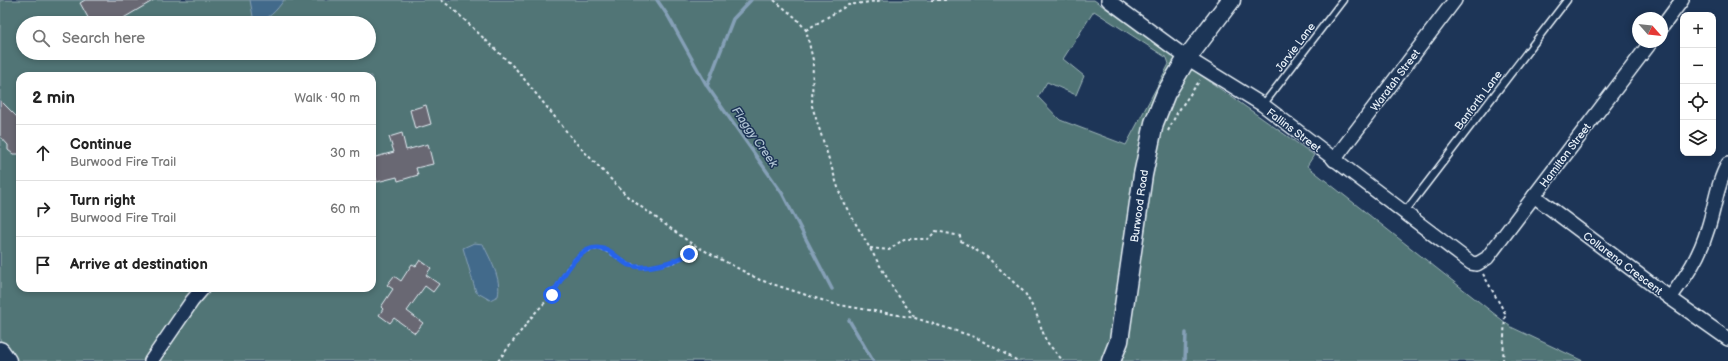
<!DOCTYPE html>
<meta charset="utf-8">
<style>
:root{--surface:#fff;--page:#f6f6f6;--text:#222;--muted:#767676;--line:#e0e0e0}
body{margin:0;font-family:"Balsamiq Sans",sans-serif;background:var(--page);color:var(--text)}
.controls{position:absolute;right:12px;top:12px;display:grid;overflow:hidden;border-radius:8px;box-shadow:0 2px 6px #0003}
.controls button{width:36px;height:36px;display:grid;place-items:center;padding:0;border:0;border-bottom:1px solid var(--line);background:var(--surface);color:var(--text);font:20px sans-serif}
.compass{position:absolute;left:1632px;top:12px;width:36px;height:36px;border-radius:50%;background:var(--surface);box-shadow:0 2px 6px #0003;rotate:117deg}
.stop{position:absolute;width:12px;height:12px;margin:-9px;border:3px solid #2563eb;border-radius:50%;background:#fff}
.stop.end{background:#2563eb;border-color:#fff;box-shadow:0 1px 4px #0008}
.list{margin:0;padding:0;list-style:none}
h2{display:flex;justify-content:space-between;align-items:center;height:52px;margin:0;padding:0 16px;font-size:17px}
h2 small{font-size:13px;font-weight:400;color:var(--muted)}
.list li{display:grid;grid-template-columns:26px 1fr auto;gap:12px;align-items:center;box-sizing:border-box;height:56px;padding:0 16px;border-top:1px solid var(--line)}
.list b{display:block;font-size:15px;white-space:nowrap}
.list p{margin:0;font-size:13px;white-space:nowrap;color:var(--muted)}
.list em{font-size:13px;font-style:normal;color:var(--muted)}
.icon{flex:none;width:22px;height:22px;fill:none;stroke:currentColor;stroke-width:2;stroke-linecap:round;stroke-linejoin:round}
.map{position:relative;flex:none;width:1728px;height:361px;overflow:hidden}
.search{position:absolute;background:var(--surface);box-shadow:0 2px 6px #0003;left:16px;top:16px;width:360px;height:44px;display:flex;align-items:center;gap:10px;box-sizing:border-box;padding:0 14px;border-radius:22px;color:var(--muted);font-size:15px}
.panel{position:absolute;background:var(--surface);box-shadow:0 2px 6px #0003;left:16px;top:72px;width:360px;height:220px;border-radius:12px}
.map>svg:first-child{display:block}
.green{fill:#517576;stroke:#9cb3b7;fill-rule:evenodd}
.water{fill:#436a8b;stroke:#85a0b7}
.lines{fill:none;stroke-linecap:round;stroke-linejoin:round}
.stream{stroke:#85a0b7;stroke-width:3.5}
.building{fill:#696773;stroke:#e8f1f8}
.lane-casing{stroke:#e8f1f8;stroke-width:9}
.street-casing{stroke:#e8f1f8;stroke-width:16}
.secondary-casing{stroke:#e8f1f8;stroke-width:21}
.path{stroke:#e8f1f8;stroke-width:2;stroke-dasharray:3 3;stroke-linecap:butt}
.lane{stroke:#1d3557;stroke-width:6}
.street{stroke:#1d3557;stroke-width:13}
.secondary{stroke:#1d3557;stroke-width:18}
.route{stroke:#2563eb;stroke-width:5}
.labels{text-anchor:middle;stroke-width:3;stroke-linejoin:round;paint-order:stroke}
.street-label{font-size:11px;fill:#e8f1f8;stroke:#1d3557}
.water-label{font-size:12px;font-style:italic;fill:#aec2d2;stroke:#1d3557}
</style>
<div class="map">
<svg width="1728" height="361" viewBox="0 0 1728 361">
<rect width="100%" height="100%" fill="#1d3557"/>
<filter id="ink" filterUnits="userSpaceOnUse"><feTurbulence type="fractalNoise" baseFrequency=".025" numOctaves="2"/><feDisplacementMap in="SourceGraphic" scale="8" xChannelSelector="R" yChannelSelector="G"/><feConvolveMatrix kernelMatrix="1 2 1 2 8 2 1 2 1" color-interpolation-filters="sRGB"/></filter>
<g filter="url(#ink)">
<!-- green -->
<path class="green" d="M0,0H1094L1314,155L1307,166L1511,327L1583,361H0ZM1094,11L1167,58L1169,64L1126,145L1060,120L1038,97L1047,82L1076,95L1084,76L1063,59ZM23,23H369V53H23ZM20,76H372V288H20Z"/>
<!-- water -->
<g class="water">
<path d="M250,0H284C276,11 269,20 254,22Z"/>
<path d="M474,243L483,244C490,259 502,279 498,296L490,300L476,292L463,248Z"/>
</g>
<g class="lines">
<!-- stream -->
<g class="stream">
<polyline points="657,0 668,16 707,86 782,193 832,289"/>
<polyline points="707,86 733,19 751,0"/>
<polyline points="849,320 873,361"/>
<polyline points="1185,361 1186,333"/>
</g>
</g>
<!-- building -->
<g class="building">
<polygon points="85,0 154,0 115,23 91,23 80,3"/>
<polygon points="0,100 20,120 20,154 13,154 8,150 8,145 0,136"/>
<polygon points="426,105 431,124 415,129 410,110"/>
<polygon points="402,133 406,150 428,144 433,164 416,168 418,175 398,181 397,177 377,182 372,165 372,158 394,152 389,137"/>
<polygon points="420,260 431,268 426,275 439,284 433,292 425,286 407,311 423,323 415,333 394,318 390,323 379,315 383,309 381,307 393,289 387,285 394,276 401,281 412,264 416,266"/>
</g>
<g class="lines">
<!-- lane casing -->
<g class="lane-casing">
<g id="lane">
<polyline points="1263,105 1343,0"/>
<polyline points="1404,213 1567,0"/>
</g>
</g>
<!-- street casing -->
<g class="street-casing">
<g id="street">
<polyline points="1108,0 1187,58 1263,105 1471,263 1477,264 1487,258 1651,42"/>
<polyline points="1662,27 1682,0"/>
<polyline points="1334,160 1455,0"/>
<path d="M1534,196L1670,298C1687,275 1700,256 1708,228C1715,207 1717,183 1728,164"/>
<polyline points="1670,298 1728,339"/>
<polyline points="151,361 192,301 203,288"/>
</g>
</g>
<!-- secondary casing -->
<g class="secondary-casing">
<g id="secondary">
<polyline points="0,351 7,361"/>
<polyline points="1111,361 1119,341 1143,175 1154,123 1166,93 1187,58 1231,0"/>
</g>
</g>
<!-- path -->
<g class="path">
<polyline points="441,0 452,8 516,69 575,142 629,198 692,244 760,280 834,304 915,318 975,337 1018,361"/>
<polyline points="774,0 796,18 806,30 813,60 812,106 842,200 894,290 915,318"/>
<polyline points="931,0 947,0"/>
<polyline points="806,30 848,5 884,0"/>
<polyline points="1168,131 1177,113 1200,80"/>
<polyline points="870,248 889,250 904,239 928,239 936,231 960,236 961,241 987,257 1025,293 1036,313 1046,341 1063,361"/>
<polyline points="1483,274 1505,313 1503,361"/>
<polyline points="498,361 534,314 552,295 569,265 582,253 595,249 604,250 630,265 644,267 673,263 689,254 695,246"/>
</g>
<!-- lane -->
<use href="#lane" class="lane"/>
<!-- street -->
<use href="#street" class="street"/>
<!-- secondary -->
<use href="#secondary" class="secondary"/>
</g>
</g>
<g class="lines" filter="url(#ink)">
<!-- route -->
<path class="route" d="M552,295C563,277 580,237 609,251C616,255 622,262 629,265C646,271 674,262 689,254"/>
</g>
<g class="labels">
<!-- street labels -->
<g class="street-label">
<text transform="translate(1295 47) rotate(-53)" y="4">Jarvie Lane</text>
<text transform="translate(1395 80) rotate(-53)" y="4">Waratah Street</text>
<text transform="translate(1478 100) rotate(-53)" y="4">Banforth Lane</text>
<text transform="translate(1294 130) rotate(37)" y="4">Fallins Street</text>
<text transform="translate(1565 155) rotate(-53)" y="4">Hamilton Street</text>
<text transform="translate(1139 206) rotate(-82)" y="4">Burwood Road</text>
<text transform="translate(1623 263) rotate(37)" y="4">Collarena Crescent</text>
</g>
<!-- water labels -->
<g class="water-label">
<text transform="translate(755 137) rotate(55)" y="4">Flaggy Creek</text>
</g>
</g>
</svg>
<div class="controls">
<button>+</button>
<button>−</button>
<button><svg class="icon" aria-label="locate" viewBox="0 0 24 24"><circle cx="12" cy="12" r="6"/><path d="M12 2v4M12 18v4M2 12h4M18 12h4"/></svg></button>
<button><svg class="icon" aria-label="layers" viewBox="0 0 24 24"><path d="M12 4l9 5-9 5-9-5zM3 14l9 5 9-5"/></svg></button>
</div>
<svg class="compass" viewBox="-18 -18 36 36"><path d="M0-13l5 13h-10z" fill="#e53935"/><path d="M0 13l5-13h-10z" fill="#767676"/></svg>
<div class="stop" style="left:552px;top:295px"></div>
<div class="stop end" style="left:689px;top:254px"></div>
<div class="search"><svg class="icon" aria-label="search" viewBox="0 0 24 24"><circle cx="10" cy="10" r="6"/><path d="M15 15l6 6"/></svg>Search here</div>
<section class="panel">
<h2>2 min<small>Walk · 90 m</small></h2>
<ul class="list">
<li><svg class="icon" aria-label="ahead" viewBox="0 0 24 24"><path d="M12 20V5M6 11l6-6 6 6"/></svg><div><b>Continue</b><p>Burwood Fire Trail</p></div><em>30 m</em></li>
<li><svg class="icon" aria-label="right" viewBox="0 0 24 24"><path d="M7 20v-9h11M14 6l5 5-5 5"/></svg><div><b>Turn right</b><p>Burwood Fire Trail</p></div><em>60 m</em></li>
<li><svg class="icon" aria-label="arrive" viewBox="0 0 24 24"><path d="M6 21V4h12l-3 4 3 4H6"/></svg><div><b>Arrive at destination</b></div></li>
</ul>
</section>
</div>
